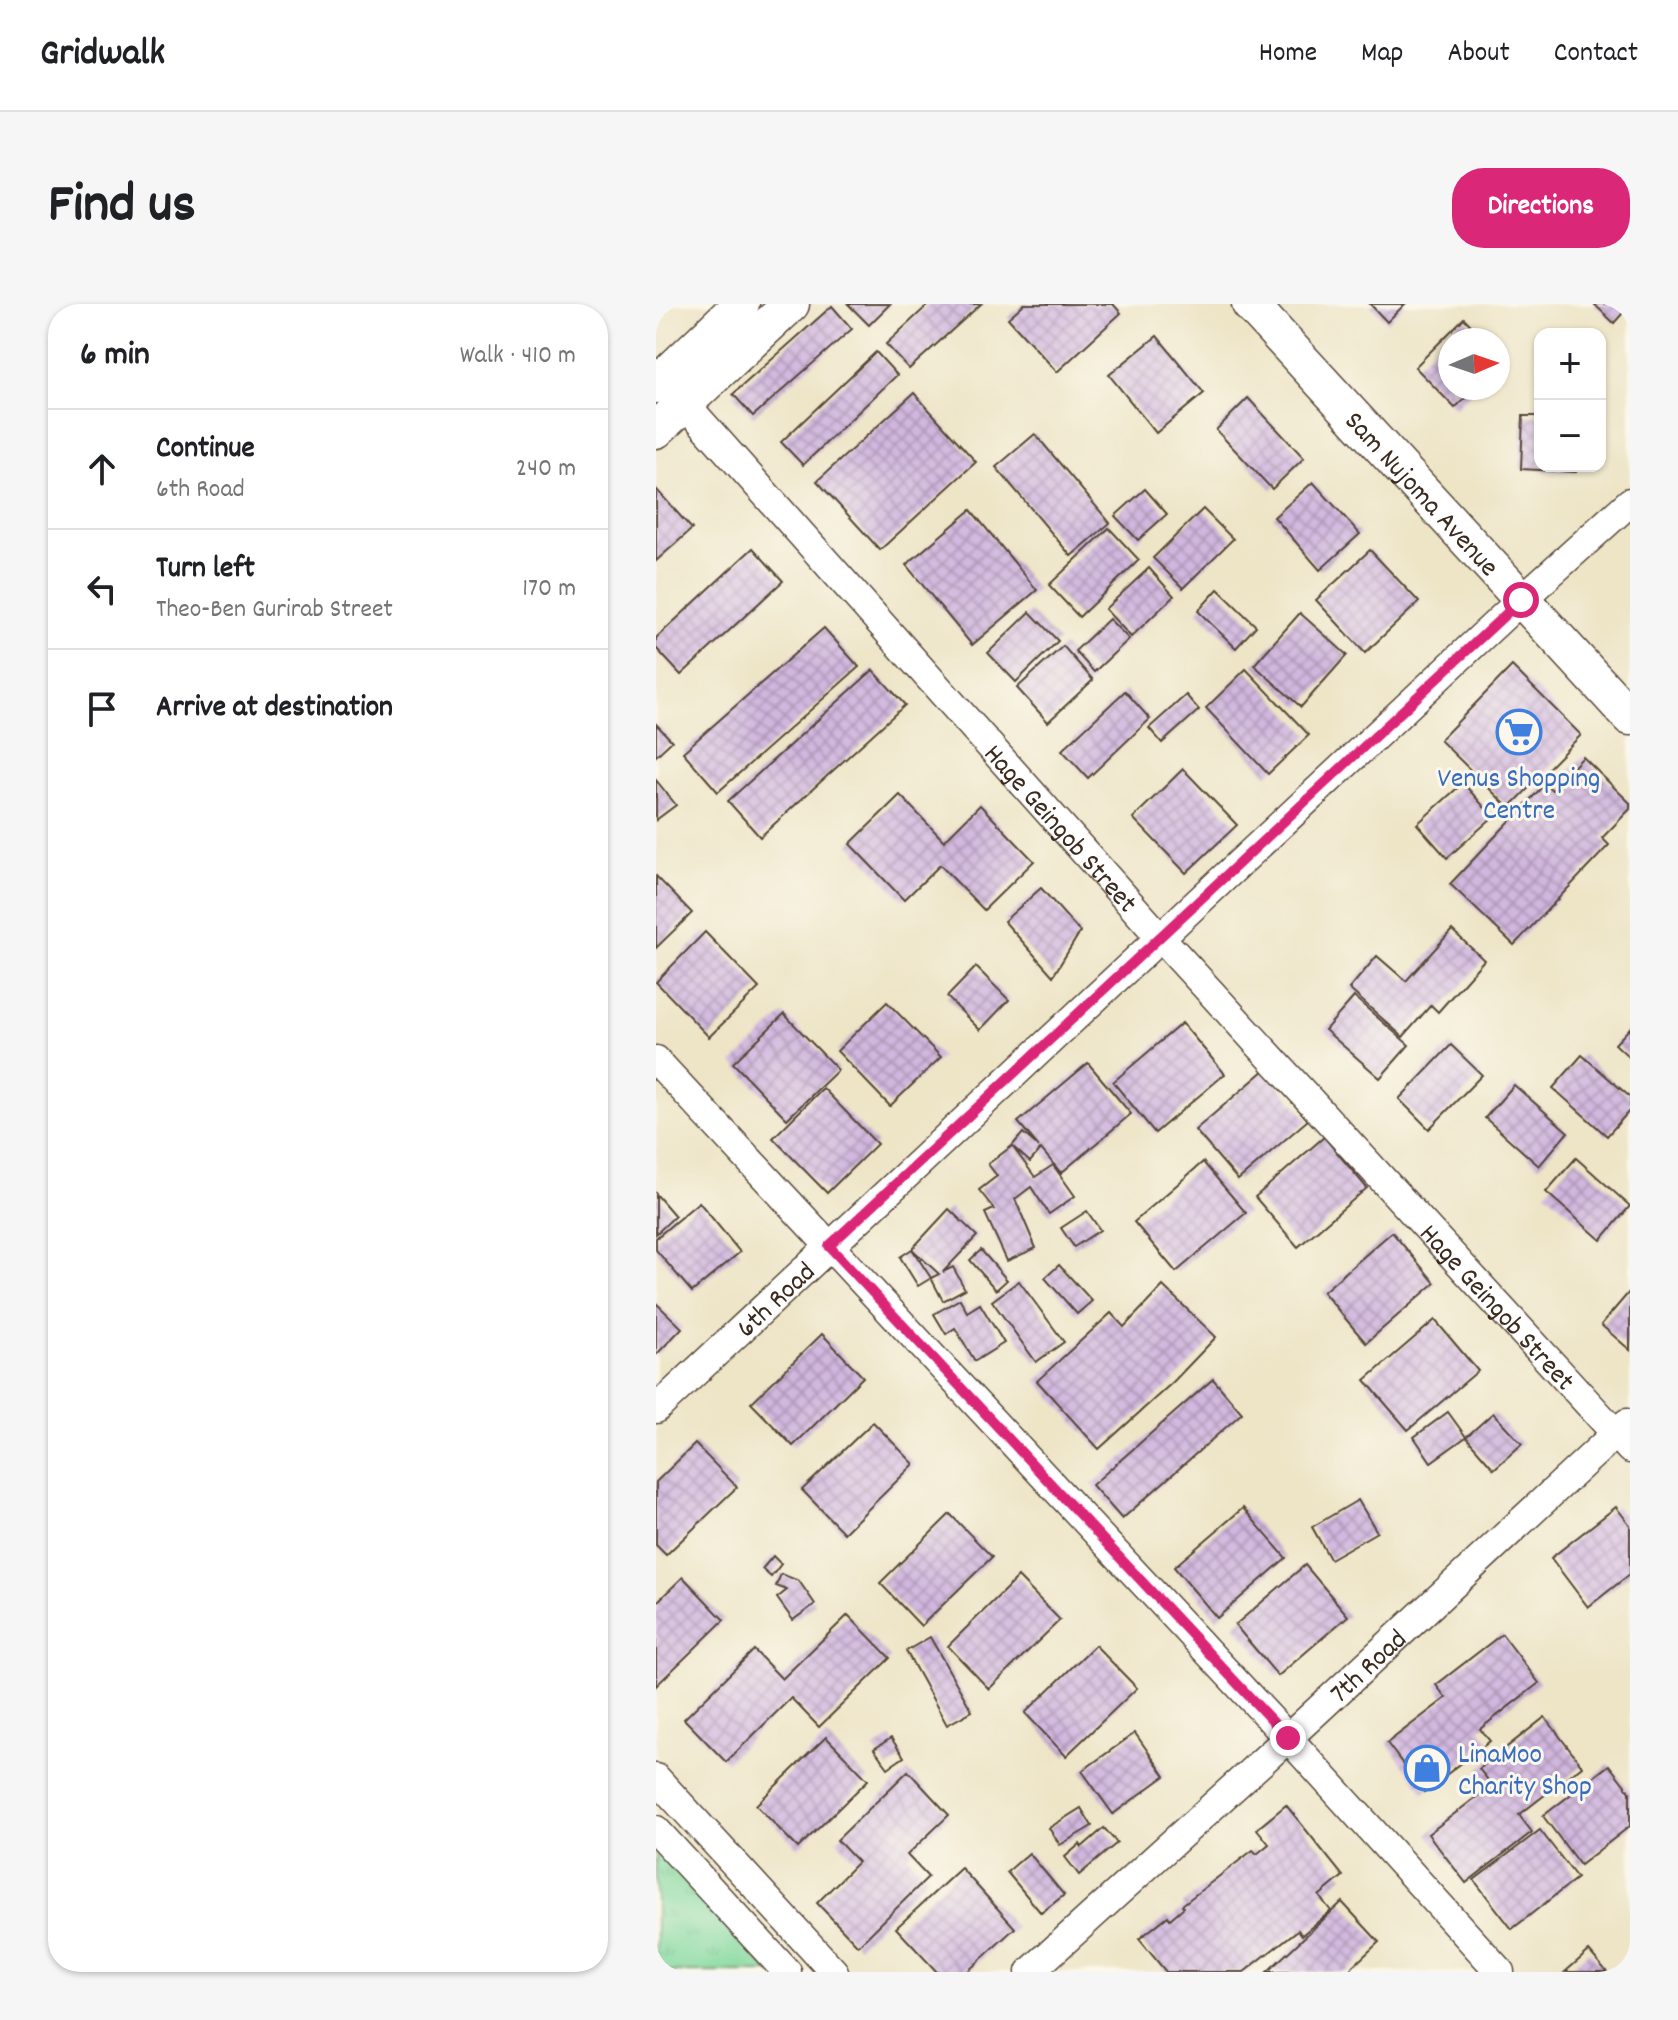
<!DOCTYPE html>
<meta charset="utf-8">
<style>
:root{--surface:#fff;--page:#f6f6f6;--text:#202124;--muted:#757577;--line:#e0e0e0;--accent:#db2777}
body{margin:0;font-family:Dekko,sans-serif;background:var(--page);color:var(--text)}
.controls{position:absolute;right:24px;top:24px;display:grid;overflow:hidden;border-radius:16px;box-shadow:0 2px 6px #0004}
.controls button{width:72px;height:72px;display:grid;place-items:center;padding:0;border:0;border-bottom:2px solid var(--line);background:var(--surface);color:var(--text);font:40px sans-serif}
.compass{position:absolute;left:782px;top:24px;width:72px;height:72px;border-radius:50%;background:var(--surface);box-shadow:0 2px 6px #0004;rotate:88deg}
.stop{position:absolute;width:24px;height:24px;margin:-18px;border:6px solid #db2777;border-radius:50%;background:#fff}
.stop.end{background:#db2777;border-color:#fff;box-shadow:0 2px 8px #0008}
.list{margin:0;padding:0;list-style:none}
h2{display:flex;justify-content:space-between;align-items:center;height:104px;margin:0;padding:0 32px;font-size:34px}
h2 small{font-size:26px;font-weight:400;color:var(--muted)}
.list li{display:grid;grid-template-columns:52px 1fr auto;gap:24px;align-items:center;box-sizing:border-box;height:120px;padding:0 32px;border-top:2px solid var(--line)}
.list b{display:block;font-size:30px;white-space:nowrap}
.list p{margin:0;font-size:26px;white-space:nowrap;color:var(--muted)}
.list em{font-size:26px;font-style:normal;color:var(--muted)}
.icon{flex:none;width:44px;height:44px;fill:none;stroke:currentColor;stroke-width:2;stroke-linecap:round;stroke-linejoin:round}
.map{position:relative;flex:none;width:974px;height:1668px;overflow:hidden;border-radius:32px}
header{display:flex;align-items:center;gap:48px;box-sizing:border-box;height:112px;padding:0 40px;background:var(--surface);border-bottom:2px solid var(--line)}
header strong{font-size:38px}
nav{display:flex;gap:44px;margin-inline-start:auto;font-size:28px}
.intro{display:flex;align-items:center;justify-content:space-between;box-sizing:border-box;height:192px;padding:0 48px}
h1{margin:0;font-size:56px}
.button{padding:20px 36px;border-radius:32px;background:var(--accent);color:#fff;font-size:28px;font-weight:700}
main{display:flex;gap:48px;padding:0 48px}
aside{flex:1;background:var(--surface);border-radius:32px;box-shadow:0 2px 6px #0004}
.map>svg:first-child{display:block}
.park{fill:url(#park-tufts);stroke:#5e815e;stroke-width:2}
.building{fill:url(#building-cross-hatch)}
.lines{fill:none;stroke-linecap:round;stroke-linejoin:round}
.minor-casing{stroke:#564637;stroke-width:31}
.major-casing{stroke:#564637;stroke-width:39}
.minor{stroke:#fff;stroke-width:28}
.major{stroke:#fff;stroke-width:36}
.route{stroke:#db2777;stroke-width:10}
.labels{text-anchor:middle;stroke-width:6;stroke-linejoin:round;paint-order:stroke}
.street-label{font-size:28px;fill:#3b2a1e;stroke:#fbf7ec}
.shop-label{font-size:28px;fill:#366cbe;stroke:#fbf7ec}
</style>
<header>
<strong>Gridwalk</strong>
<nav><a>Home</a><a>Map</a><a>About</a><a>Contact</a></nav>
</header>
<div class="intro"><h1>Find us</h1><a class="button">Directions</a></div>
<main>
<aside>
<h2>6 min<small>Walk · 410 m</small></h2>
<ul class="list">
<li><svg class="icon" aria-label="ahead" viewBox="0 0 24 24"><path d="M12 20V5M6 11l6-6 6 6"/></svg><div><b>Continue</b><p>6th Road</p></div><em>240 m</em></li>
<li><svg class="icon" aria-label="left" viewBox="0 0 24 24"><path d="M17 20v-9H6M10 6l-5 5 5 5"/></svg><div><b>Turn left</b><p>Theo-Ben Gurirab Street</p></div><em>170 m</em></li>
<li><svg class="icon" aria-label="arrive" viewBox="0 0 24 24"><path d="M6 21V4h12l-3 4 3 4H6"/></svg><div><b>Arrive at destination</b></div></li>
</ul>
</aside>
<div class="map">
<svg width="974" height="1668" viewBox="0 0 974 1668">
<defs>
<pattern id="park-tufts" width="24" height="20" patternUnits="userSpaceOnUse" patternTransform="scale(2)"><rect width="24" height="20" fill="#81d89d"/><path d="M3 7l-1-3M5 7V3M7 7l1-3M15 17l-1-3M17 17v-4M19 17l1-3" fill="none" stroke="#70ba87"/></pattern>
<pattern id="building-cross-hatch" width="8" height="8" patternUnits="userSpaceOnUse" patternTransform="scale(2)"><rect width="8" height="8" fill="#d1b7df"/><path d="M0 0l8 8M0 8l8-8" fill="none" stroke="#ab95b4"/></pattern>
</defs>
<rect width="100%" height="100%" fill="#fbf7ec"/>
<filter id="ink" filterUnits="userSpaceOnUse"><feTurbulence type="fractalNoise" baseFrequency=".0125" numOctaves="2"/><feDisplacementMap in="SourceGraphic" scale="16" xChannelSelector="R" yChannelSelector="G"/><feConvolveMatrix kernelMatrix="1 2 1 2 8 2 1 2 1" color-interpolation-filters="sRGB"/></filter>
<filter id="wash" filterUnits="userSpaceOnUse"><feTurbulence type="fractalNoise" baseFrequency=".006" numOctaves="4" result="noise"/><feDisplacementMap in="SourceGraphic" scale="32" xChannelSelector="R" yChannelSelector="G"/><feGaussianBlur stdDeviation="1.8" result="paint"/><feColorMatrix in="noise" values="0 0 0 0 0 0 0 0 0 0 0 0 0 0 0 0 0 1.4 0 .05"/><feComposite in="paint" operator="in"/></filter>
<g filter="url(#wash)">
<rect width="100%" height="100%" fill="#eee5c7"/>
<!-- park -->
<polygon class="park" points="0,1544 113,1668 0,1668"/>
<g id="blocks">
<!-- building -->
<g class="building">
<polygon points="192,0 234,0 213,21"/>
<polygon points="273,0 325,0 253,65 230,40"/>
<polygon points="368,0 457,0 465,9 401,68 352,14"/>
<polygon points="714,0 749,0 731,18"/>
<polygon points="938,0 974,0 974,1 958,19"/>
<polygon points="176,2 196,25 97,112 77,90"/>
<polygon points="808,14 829,36 794,36 794,84 819,84 799,104 759,63"/>
<polygon points="501,32 548,89 500,129 453,71"/>
<polygon points="220,48 241,71 147,161 125,138"/>
<polygon points="258,89 320,158 224,246 161,177"/>
<polygon points="592,94 648,154 616,185 560,126"/>
<polygon points="867,112 884,112 884,162 920,162 920,168 865,165"/>
<polygon points="379,130 454,219 415,252 340,163"/>
<polygon points="657,178 704,230 664,266 618,213"/>
<polygon points="0,185 36,225 0,257"/>
<polygon points="489,185 511,210 482,236 459,212"/>
<polygon points="547,205 577,235 527,284 497,254"/>
<polygon points="315,206 381,286 316,341 250,261"/>
<polygon points="453,224 483,256 423,313 393,281"/>
<polygon points="97,244 127,277 25,371 0,344 0,334"/>
<polygon points="714,246 763,298 709,349 660,296"/>
<polygon points="493,264 518,292 475,333 449,305"/>
<polygon points="562,285 600,322 580,344 542,307"/>
<polygon points="374,308 402,337 360,378 332,349"/>
<polygon points="644,309 691,351 645,403 598,361"/>
<polygon points="453,315 473,335 438,368 419,347"/>
<polygon points="168,324 203,363 62,488 27,448"/>
<polygon points="407,342 437,376 392,418 361,384"/>
<polygon points="856,362 925,431 853,504 784,436"/>
<polygon points="590,365 653,431 612,470 550,404"/>
<polygon points="217,366 249,401 104,533 72,497"/>
<polygon points="469,387 494,415 432,474 406,446"/>
<polygon points="530,391 543,406 506,439 493,424"/>
<polygon points="0,420 16,437 0,452"/>
<polygon points="927,453 974,499 974,505 946,534 953,541 858,641 794,580 889,480 896,486"/>
<polygon points="527,465 581,521 530,569 477,514"/>
<polygon points="0,476 20,501 0,516"/>
<polygon points="807,479 837,513 791,554 761,520"/>
<polygon points="244,491 288,537 324,501 378,557 328,606 284,561 248,596 194,540"/>
<polygon points="0,572 36,609 0,644"/>
<polygon points="385,584 424,628 397,672 348,617"/>
<polygon points="796,626 828,656 782,708 775,701 747,733 693,685 721,652 750,677"/>
<polygon points="49,628 103,684 53,733 0,678"/>
<polygon points="320,663 353,696 324,726 291,693"/>
<polygon points="698,693 753,741 724,774 669,726"/>
<polygon points="231,698 285,753 234,802 181,747"/>
<polygon points="128,710 182,766 131,815 77,759"/>
<polygon points="526,719 569,770 499,829 457,778"/>
<polygon points="974,724 974,754 959,740"/>
<polygon points="795,741 826,771 773,825 743,795"/>
<polygon points="926,751 974,793 974,806 951,832 897,784"/>
<polygon points="432,759 475,810 405,869 385,845 374,858 356,842 379,873 397,861 419,892 393,910 375,883 359,895 380,944 351,957 329,909 338,905 323,886 341,872 332,860 356,842 367,829 383,843 362,818"/>
<polygon points="609,766 652,816 582,876 539,826"/>
<polygon points="858,781 912,828 883,862 829,814"/>
<polygon points="167,784 221,840 171,889 117,834"/>
<polygon points="668,833 711,884 642,943 599,893"/>
<polygon points="920,854 974,902 945,936 890,888"/>
<polygon points="547,858 590,909 520,968 478,918"/>
<polygon points="0,890 19,912 0,930"/>
<polygon points="43,898 84,948 36,988 0,946 0,934"/>
<polygon points="293,905 321,932 287,968 297,963 309,985 287,997 275,974 283,970 256,945 275,974 262,982 244,953 256,945"/>
<polygon points="431,907 444,926 418,943 405,924"/>
<polygon points="736,928 779,979 710,1039 667,988"/>
<polygon points="325,946 351,976 340,986 314,956"/>
<polygon points="403,961 436,997 421,1010 389,974"/>
<polygon points="363,977 408,1038 380,1058 336,997"/>
<polygon points="507,982 560,1033 517,1078 443,1145 381,1077 455,1009 468,1023"/>
<polygon points="974,987 974,1046 945,1021"/>
<polygon points="304,995 311,1008 324,1000 348,1039 319,1057 299,1024 290,1030 278,1010"/>
<polygon points="0,999 26,1024 0,1051"/>
<polygon points="779,1016 822,1067 752,1126 709,1076"/>
<polygon points="166,1030 207,1073 137,1142 95,1099"/>
<polygon points="557,1075 586,1109 466,1215 436,1181"/>
<polygon points="792,1108 810,1133 775,1158 758,1133"/>
<polygon points="837,1109 866,1140 838,1165 810,1133"/>
<polygon points="217,1118 258,1160 188,1229 146,1186"/>
<polygon points="39,1140 81,1183 10,1251 0,1241 0,1178"/>
<polygon points="702,1196 721,1228 674,1255 656,1223"/>
<polygon points="960,1203 974,1221 974,1270 932,1303 895,1254"/>
<polygon points="587,1204 630,1254 561,1314 518,1263"/>
<polygon points="294,1210 336,1253 265,1322 224,1279"/>
<polygon points="117,1252 125,1260 115,1273 106,1265"/>
<polygon points="649,1261 692,1312 622,1372 579,1321"/>
<polygon points="125,1270 143,1277 159,1300 137,1316 121,1294 131,1286 120,1282"/>
<polygon points="27,1273 68,1316 0,1382 0,1299"/>
<polygon points="362,1273 404,1316 333,1385 292,1342"/>
<polygon points="192,1311 234,1354 163,1423 135,1394 70,1458 28,1415 98,1346 126,1375"/>
<polygon points="846,1330 883,1379 824,1425 834,1437 768,1488 731,1439 790,1394 780,1381"/>
<polygon points="274,1333 316,1407 291,1421 250,1347"/>
<polygon points="439,1341 481,1384 410,1452 369,1409"/>
<polygon points="889,1413 926,1462 863,1511 876,1528 810,1579 772,1530 836,1481 823,1465"/>
<polygon points="479,1429 509,1472 457,1510 426,1467"/>
<polygon points="170,1433 212,1476 142,1544 100,1501"/>
<polygon points="235,1434 248,1453 232,1464 218,1445"/>
<polygon points="953,1461 974,1488 974,1522 924,1561 887,1512"/>
<polygon points="252,1467 293,1511 251,1551 272,1573 202,1642 161,1599 202,1558 181,1536"/>
<polygon points="630,1501 687,1572 663,1592 675,1607 646,1631 642,1626 588,1668 510,1668 483,1635 512,1612 514,1615 528,1603 526,1601 597,1546 601,1550 613,1540 601,1525"/>
<polygon points="425,1504 436,1522 404,1541 393,1524"/>
<polygon points="448,1524 461,1539 423,1571 409,1553 424,1540 426,1543"/>
<polygon points="884,1526 921,1574 856,1625 818,1576"/>
<polygon points="373,1549 408,1591 385,1609 351,1568"/>
<polygon points="305,1564 359,1624 311,1668 281,1668 240,1624"/>
<polygon points="686,1598 723,1638 691,1668 611,1668"/>
<polygon points="933,1647 951,1668 909,1668"/>
</g>
</g>
</g>
<g filter="url(#ink)">
<use href="#blocks" fill-opacity="0" stroke="#564637" stroke-width="2"/>
<g class="lines">
<!-- minor casing -->
<g class="minor-casing">
<g id="minor">
<path id="s1" d="M15,84L504,633L974,1145"/>
<polyline points="0,756 632,1434 844,1668"/>
<path id="s2" d="M0,1105L865,296L974,198"/>
<polyline points="0,1474 178,1668"/>
<polyline points="0,1526 131,1668"/>
<path id="s3" d="M374,1668L632,1434L971,1119"/>
</g>
</g>
<!-- major casing -->
<g class="major-casing">
<g id="major">
<path id="s4" d="M594,0L974,413"/>
<polyline points="0,81 85,0"/>
<polyline points="0,126 135,0"/>
</g>
</g>
<!-- minor -->
<use href="#minor" class="minor"/>
<!-- major -->
<use href="#major" class="major"/>
</g>
</g>
<g class="lines" filter="url(#ink)">
<!-- route -->
<polyline class="route" points="632,1434 173,942 865,296"/>
</g>
<!-- icons -->
<defs>
<g id="supermarket-ring" transform="scale(2.3)"><circle r="9.5" fill="#fbf7ec" stroke="#3f7fe0" stroke-width="1.5"/><path d="M-6-5.5h2.5l.6 2H6L4.5 2H-2.5L-4.4-4H-6ZM-1.5 3.2a1.3 1.3 0 1 0 .1 0ZM3 3.2a1.3 1.3 0 1 0 .1 0Z" fill="#3f7fe0"/></g>
<g id="shop-ring" transform="scale(2.3)"><circle r="9.5" fill="#fbf7ec" stroke="#3f7fe0" stroke-width="1.5"/><path d="M-5-2.5h2.3a2.7 3.5 0 0 1 5.4 0H5L5.5 6h-11ZM-1.5-2.5h3a1.5 2.3 0 0 0-3 0Z" fill="#3f7fe0"/></g>
</defs>
<g fill-rule="evenodd">
<use href="#supermarket-ring" x="863" y="428"/>
<use href="#shop-ring" x="771" y="1464"/>
</g>
<g class="labels">
<!-- street labels -->
<g class="street-label">
<text dy="10" stroke="none"><textPath href="#s4" startOffset="256">Sam Nujoma Avenue</textPath></text>
<text dy="10" stroke="none"><textPath href="#s1" startOffset="588">Hage Geingob Street</textPath></text>
<text dy="10" stroke="none"><textPath href="#s2" startOffset="162">6th Road</textPath></text>
<text dy="10" stroke="none"><textPath href="#s1" startOffset="1236">Hage Geingob Street</textPath></text>
<text dy="10" stroke="none"><textPath href="#s3" startOffset="456">7th Road</textPath></text>
</g>
<!-- shop labels -->
<g class="shop-label">
<text x="863" y="482">Venus Shopping<tspan x="863" dy="32">Centre</tspan></text>
<text x="802" y="1458" text-anchor="start">LinaMoo<tspan x="802" dy="32">Charity Shop</tspan></text>
</g>
</g>
</svg>
<div class="controls">
<button>+</button>
<button>−</button>
</div>
<svg class="compass" viewBox="-18 -18 36 36"><path d="M0-13l5 13h-10z" fill="#e53935"/><path d="M0 13l5-13h-10z" fill="#757577"/></svg>
<div class="stop" style="left:865px;top:296px"></div>
<div class="stop end" style="left:632px;top:1434px"></div>
</div>
</main>
